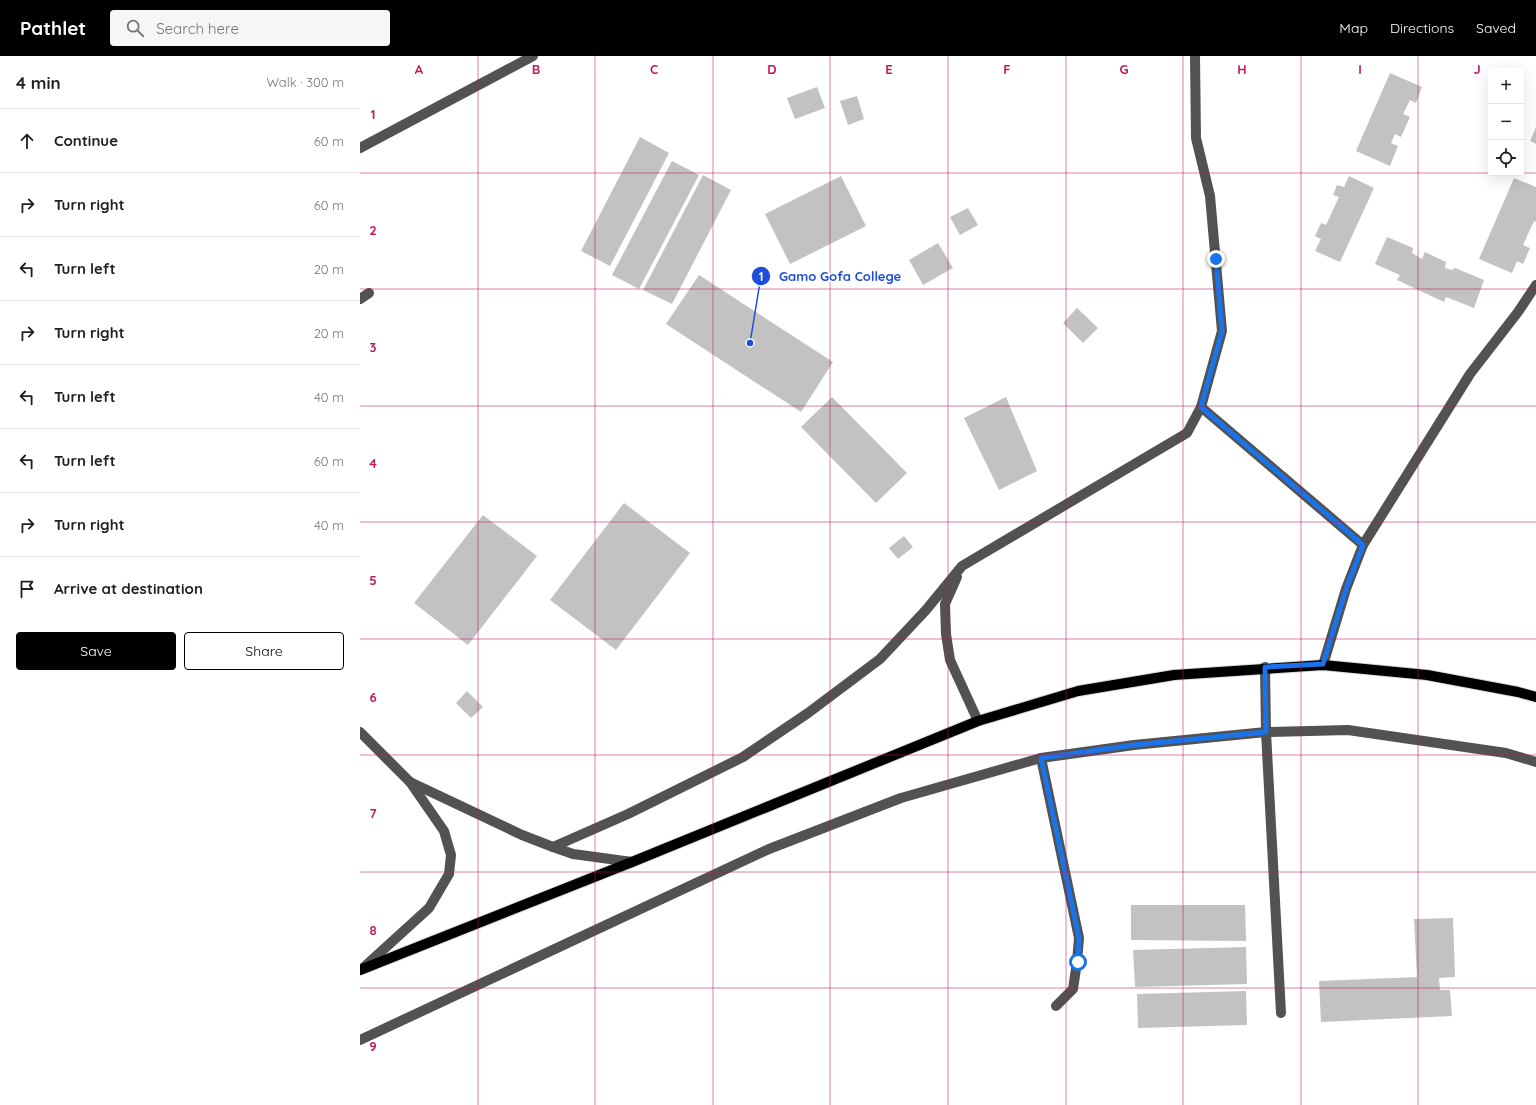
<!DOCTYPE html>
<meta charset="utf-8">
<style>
:root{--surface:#fff;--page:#f6f6f6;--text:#202124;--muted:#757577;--line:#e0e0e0;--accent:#000}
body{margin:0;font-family:Quicksand,sans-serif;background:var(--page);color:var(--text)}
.controls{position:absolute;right:12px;top:12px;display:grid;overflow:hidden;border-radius:4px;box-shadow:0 4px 16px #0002}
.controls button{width:36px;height:36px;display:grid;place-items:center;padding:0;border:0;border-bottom:1px solid var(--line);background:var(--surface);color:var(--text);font:20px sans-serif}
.stop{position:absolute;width:12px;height:12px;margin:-9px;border:3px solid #1a73e8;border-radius:50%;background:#fff}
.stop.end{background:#1a73e8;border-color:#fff;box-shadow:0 1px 4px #0008}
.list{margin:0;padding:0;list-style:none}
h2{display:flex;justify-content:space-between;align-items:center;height:52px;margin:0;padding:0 16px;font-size:17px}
h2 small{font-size:13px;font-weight:400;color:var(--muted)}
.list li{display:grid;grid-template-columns:26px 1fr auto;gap:12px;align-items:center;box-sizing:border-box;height:64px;padding:0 16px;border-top:1px solid var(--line)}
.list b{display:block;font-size:15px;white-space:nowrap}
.list em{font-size:13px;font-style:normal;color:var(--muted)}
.actions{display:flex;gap:8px;padding:12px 16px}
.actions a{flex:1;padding:9px 0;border:1px solid var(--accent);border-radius:4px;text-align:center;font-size:14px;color:var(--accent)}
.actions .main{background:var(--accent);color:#fff}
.icon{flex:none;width:22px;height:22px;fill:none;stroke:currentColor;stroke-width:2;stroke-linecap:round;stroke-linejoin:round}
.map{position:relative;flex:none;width:1176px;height:1049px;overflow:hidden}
header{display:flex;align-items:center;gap:24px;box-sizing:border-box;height:56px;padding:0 20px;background:var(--accent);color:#fff}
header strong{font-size:19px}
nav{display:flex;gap:22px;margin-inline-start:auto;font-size:14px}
.search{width:280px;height:36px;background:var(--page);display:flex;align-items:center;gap:10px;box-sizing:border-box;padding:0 14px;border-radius:4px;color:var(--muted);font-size:15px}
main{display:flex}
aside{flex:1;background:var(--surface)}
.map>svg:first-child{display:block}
.building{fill:#c2c2c2}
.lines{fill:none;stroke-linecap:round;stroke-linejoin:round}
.major-casing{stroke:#dbdbdb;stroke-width:12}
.minor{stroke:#525252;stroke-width:10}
.major{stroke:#000;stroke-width:10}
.route{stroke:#1a73e8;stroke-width:5}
.grid{fill:none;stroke:#c2185b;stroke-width:1;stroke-opacity:0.55}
.grid-label{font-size:13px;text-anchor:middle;font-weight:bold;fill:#c2185b;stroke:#fff;stroke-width:3;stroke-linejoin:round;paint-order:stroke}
.leader{fill:none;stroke:#1d4ed8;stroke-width:1.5}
.callout-dot{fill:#1d4ed8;stroke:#fff;stroke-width:1.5}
.mark-label{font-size:12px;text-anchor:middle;font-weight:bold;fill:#fff}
.callout-label{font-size:13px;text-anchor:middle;font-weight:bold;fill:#1d4ed8;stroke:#fff;stroke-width:3;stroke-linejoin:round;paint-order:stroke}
</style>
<header>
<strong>Pathlet</strong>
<div class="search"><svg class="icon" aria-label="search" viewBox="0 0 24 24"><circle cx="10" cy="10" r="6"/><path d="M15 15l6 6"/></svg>Search here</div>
<nav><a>Map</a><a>Directions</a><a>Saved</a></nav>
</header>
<main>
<aside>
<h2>4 min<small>Walk · 300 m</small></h2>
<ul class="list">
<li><svg class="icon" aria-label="ahead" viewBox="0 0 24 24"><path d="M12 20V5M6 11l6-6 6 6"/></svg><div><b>Continue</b></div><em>60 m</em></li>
<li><svg class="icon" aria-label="right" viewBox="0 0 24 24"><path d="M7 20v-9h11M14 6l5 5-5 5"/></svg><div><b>Turn right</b></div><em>60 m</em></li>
<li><svg class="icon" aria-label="left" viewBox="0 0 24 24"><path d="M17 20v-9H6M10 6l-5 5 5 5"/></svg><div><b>Turn left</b></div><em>20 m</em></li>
<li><svg class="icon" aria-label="right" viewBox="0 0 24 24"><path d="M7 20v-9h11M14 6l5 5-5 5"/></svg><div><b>Turn right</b></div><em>20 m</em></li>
<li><svg class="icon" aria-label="left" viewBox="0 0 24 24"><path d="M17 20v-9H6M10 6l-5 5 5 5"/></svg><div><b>Turn left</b></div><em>40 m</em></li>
<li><svg class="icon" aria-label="left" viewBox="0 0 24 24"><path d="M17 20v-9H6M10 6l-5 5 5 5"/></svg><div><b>Turn left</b></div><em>60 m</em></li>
<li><svg class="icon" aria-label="right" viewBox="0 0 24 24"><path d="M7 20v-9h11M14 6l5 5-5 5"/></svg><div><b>Turn right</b></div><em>40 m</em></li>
<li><svg class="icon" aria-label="arrive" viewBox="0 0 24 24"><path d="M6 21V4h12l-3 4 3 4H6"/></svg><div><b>Arrive at destination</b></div></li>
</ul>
<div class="actions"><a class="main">Save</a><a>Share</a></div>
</aside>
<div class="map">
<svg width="1176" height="1049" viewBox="0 0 1176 1049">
<rect width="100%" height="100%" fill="#fff"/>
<!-- building -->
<g class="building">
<polygon points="1030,17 1062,31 1056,47 1050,44 1043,58 1050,61 1041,81 1035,78 1031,87 1038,90 1030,110 996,95"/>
<polygon points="457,31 465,52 435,63 427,42"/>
<polygon points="497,40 504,63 488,69 480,45"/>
<polygon points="1176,71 1176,88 1170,85"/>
<polygon points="280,81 309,97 250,210 221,195"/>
<polygon points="312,105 339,119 279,233 252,219"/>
<polygon points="343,119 371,134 312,248 283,234"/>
<polygon points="481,120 506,170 430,208 405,158"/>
<polygon points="989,120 1014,132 980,206 955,195 961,183 955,180 961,167 966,169 979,141 973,139 977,129 984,131"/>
<polygon points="1154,122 1176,131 1176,166 1174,165 1163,189 1170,192 1163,208 1157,205 1152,217 1119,203"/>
<polygon points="608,152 618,169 600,179 590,161"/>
<polygon points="1027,181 1053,192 1052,197 1062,203 1065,196 1086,206 1085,212 1092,214 1095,212 1124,224 1114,252 1086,241 1084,246 1037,224 1040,219 1015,208"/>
<polygon points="578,187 593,212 563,229 549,204"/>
<polygon points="339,219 473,306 441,356 306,268"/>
<polygon points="717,252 738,272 723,287 703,267"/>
<polygon points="472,341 547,417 516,447 441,371"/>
<polygon points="646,341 677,415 639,434 604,362"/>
<polygon points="264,447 330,497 256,594 190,544"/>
<polygon points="123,459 177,500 108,589 54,547"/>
<polygon points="544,480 553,491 538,503 529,492"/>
<polygon points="107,635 123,651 111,662 96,647"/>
<polygon points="771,849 885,849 886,885 771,884"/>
<polygon points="1093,862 1095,921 1079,922 1080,934 1090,934 1092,960 961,966 959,925 1057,921 1054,863"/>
<polygon points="886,891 887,928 775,931 773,894"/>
<polygon points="886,935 887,969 778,972 777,938"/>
</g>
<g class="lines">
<!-- major casing -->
<g class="major-casing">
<polyline id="major" points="0,914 272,806 618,665 718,635 814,619 963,609 1067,619 1158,636 1176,641"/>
</g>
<!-- minor -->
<g class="minor">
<polyline points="0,92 173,0"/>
<polyline points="0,243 9,237"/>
<polyline points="841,351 1003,489"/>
<polyline points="597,521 585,548 586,578 590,604 618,665"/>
<polyline points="963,609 986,533 1003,489 1110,318 1158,256 1176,229"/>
<polyline points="905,611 906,676 921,957"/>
<polyline points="0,676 50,726 84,775 91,799 89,818 69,852 2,913"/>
<polyline points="681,702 719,882 717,906 713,933 696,950"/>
<polyline points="50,726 162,779 193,791 213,798 272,806"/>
<polyline points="193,791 268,758 383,701 448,657 520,603 566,554 602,510 827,377 841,351 862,275 850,140 836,82 835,0"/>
<polyline points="0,984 409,793 541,742 681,702 774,689 906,676 988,674 1146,697 1176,706"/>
</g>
<!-- major -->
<use href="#major" class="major"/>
</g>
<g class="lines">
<!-- route -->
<polyline class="route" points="718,906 719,882 681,702 774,689 906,676 905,611 963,608 986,533 1003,489 841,351 862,275 856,203"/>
</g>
<!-- grid -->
<path class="grid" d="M118,0V1049M235,0V1049M353,0V1049M470,0V1049M588,0V1049M706,0V1049M823,0V1049M941,0V1049M1058,0V1049M0,117H1131M1161,117H1176M0,233H1176M0,350H1176M0,466H1176M0,583H1176M0,699H1176M0,816H1176M0,932H1176"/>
<g class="grid-label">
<text x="59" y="18">A</text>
<text x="176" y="18">B</text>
<text x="294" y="18">C</text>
<text x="412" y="18">D</text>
<text x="529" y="18">E</text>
<text x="647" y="18">F</text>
<text x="764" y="18">G</text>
<text x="882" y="18">H</text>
<text x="1000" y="18">I</text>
<text x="1117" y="18">J</text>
<text x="13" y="63">1</text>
<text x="13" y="179">2</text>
<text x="13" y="296">3</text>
<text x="13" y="412">4</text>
<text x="13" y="529">5</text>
<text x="13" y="646">6</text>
<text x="13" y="762">7</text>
<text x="13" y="879">8</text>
<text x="13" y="995">9</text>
</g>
<!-- callouts -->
<path class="leader" d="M390 287L401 220"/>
<g class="callout-dot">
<circle cx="390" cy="287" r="4"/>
<circle cx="401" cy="220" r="10"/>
</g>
<g class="mark-label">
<text x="401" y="225">1</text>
</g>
<g class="callout-label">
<text x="480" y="225">Gamo Gofa College</text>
</g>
</svg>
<div class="controls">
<button>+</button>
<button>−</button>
<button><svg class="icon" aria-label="locate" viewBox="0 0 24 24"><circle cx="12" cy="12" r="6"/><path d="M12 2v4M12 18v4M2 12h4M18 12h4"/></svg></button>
</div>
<div class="stop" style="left:718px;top:906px"></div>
<div class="stop end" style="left:856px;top:203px"></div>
</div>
</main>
